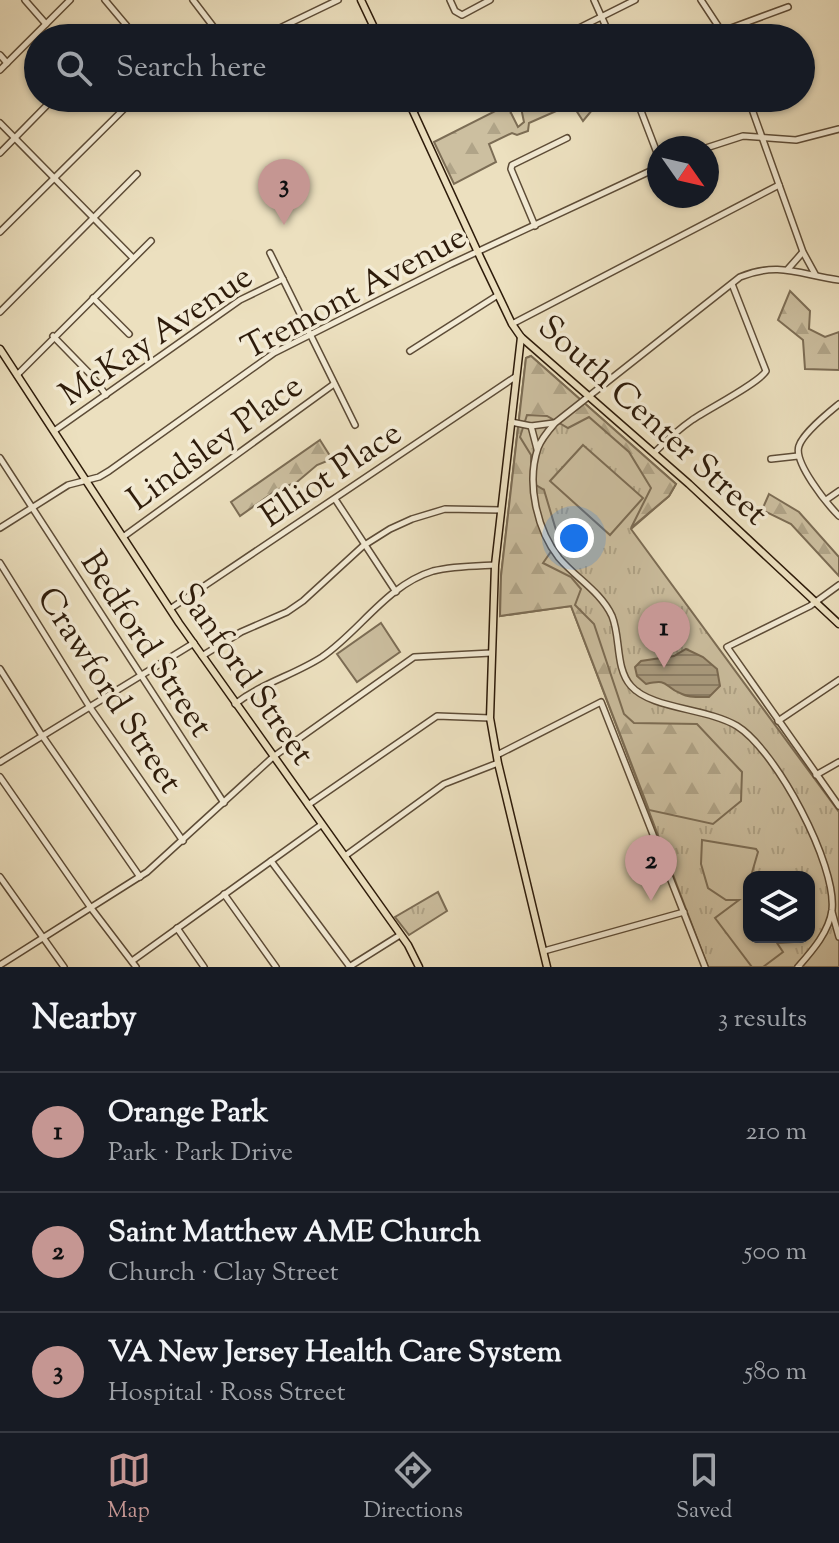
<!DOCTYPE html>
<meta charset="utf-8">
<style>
:root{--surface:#171b24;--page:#242831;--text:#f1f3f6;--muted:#9ea1a6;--line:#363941;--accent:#c59692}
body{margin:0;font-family:"Sorts Mill Goudy",serif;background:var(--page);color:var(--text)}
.controls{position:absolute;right:24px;bottom:24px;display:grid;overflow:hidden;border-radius:16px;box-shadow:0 2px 6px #0004}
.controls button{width:72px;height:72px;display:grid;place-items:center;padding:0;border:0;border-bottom:2px solid var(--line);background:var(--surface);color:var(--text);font:40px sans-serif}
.compass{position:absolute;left:647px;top:136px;width:72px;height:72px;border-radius:50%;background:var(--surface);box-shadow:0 2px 6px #0004;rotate:124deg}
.you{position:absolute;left:574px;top:538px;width:28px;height:28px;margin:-20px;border:6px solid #fff;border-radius:50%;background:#1a73e8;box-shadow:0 0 0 12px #1a73e833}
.badge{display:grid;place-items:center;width:52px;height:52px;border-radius:50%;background:var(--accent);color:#111;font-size:26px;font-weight:700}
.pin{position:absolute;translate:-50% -66px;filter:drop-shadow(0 2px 4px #0008)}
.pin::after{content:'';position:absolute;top:42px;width:28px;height:24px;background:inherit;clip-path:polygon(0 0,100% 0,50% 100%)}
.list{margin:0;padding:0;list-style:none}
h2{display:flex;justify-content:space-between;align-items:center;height:104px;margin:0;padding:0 32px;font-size:34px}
h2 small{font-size:26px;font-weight:400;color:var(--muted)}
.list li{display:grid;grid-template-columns:52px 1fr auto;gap:24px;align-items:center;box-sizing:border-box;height:120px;padding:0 32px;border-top:2px solid var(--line)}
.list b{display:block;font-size:30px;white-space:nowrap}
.list p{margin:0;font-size:26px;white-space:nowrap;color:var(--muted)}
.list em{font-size:26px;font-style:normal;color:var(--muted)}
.icon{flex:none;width:44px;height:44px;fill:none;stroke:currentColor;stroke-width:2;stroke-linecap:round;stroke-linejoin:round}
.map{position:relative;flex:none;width:839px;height:967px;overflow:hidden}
.search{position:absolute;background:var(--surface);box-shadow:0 2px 6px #0004;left:24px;right:24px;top:24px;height:88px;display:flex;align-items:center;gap:20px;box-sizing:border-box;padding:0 28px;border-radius:44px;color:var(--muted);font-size:30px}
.sheet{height:464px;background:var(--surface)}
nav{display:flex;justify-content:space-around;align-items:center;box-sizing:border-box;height:112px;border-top:2px solid var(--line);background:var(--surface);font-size:22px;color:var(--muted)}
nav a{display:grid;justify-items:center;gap:4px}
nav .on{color:var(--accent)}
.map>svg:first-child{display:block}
.grass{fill:url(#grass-tufts);stroke:#7c6d55;stroke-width:2;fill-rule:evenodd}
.forest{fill:url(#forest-firs);stroke:#7c6d55;stroke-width:2}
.garden{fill:#ccbfa0;stroke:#7c6d55;stroke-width:2}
.water{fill:url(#water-rules);stroke:#796951;stroke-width:2}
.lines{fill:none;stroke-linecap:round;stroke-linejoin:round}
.minor-casing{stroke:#5d4c37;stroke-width:8}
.major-casing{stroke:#2d1b0a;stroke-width:9}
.minor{stroke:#f3ebd5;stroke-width:5}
.major{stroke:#ece0bf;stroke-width:6}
.labels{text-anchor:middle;stroke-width:7;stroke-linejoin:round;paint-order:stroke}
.street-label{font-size:34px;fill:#2d1b0a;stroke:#f3ebd5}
</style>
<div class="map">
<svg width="839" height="967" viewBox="0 0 839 967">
<defs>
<pattern id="grass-tufts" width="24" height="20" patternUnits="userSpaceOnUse" patternTransform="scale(2)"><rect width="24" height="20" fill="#ccbfa0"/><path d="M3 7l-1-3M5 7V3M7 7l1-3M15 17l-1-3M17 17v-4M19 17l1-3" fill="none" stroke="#b0a488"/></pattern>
<pattern id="forest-firs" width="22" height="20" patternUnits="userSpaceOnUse" patternTransform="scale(2)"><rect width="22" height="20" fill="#ccbfa0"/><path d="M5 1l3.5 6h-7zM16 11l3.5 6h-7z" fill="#b0a488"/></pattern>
<pattern id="water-rules" width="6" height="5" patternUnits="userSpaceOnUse" patternTransform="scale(2)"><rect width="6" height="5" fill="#ab9d81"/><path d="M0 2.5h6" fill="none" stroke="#8c7f68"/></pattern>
</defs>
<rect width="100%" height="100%" fill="#ece0bf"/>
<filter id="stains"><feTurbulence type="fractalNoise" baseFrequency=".0025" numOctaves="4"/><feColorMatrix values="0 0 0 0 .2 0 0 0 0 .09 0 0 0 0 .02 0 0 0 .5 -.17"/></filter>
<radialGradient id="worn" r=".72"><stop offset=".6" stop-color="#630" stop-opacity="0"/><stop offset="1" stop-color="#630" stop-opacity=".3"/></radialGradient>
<!-- grass -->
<g class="grass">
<path d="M531,356L676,484L669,496L631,529L839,812V967H708L571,606L500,616L501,576L526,358ZM749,877H809V937H749Z"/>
<polygon points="438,892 447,911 409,935 395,917"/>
</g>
<!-- forest -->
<g class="forest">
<polygon points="519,98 585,98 593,109 583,121 572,104 529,123 528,131 517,135 512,133 489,144 496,162 454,184 434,142 507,105 518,127 524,122"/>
<polygon points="790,291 810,311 809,329 825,337 839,332 839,370 805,369 803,340 778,320"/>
<polygon points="531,356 676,484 669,496 631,528 651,488 629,452 589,417 568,428 547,416 527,415 520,437 531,455 531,482 544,490 559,540 543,563 571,577 581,589 575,605 594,624 624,714 634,723 697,724 742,772 741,801 713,824 649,810 571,606 500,616 501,576 526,358"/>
<polygon points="320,440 332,459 317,465 297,482 277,490 240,516 231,502"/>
<polygon points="769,494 799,512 839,557 839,576 791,524 762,510"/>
</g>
<!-- garden -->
<g class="garden">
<polygon points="583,445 643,498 610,535 550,481"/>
<polygon points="381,623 400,652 357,682 337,654"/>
<polygon points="702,840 756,849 758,852 744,900 749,907 749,937 798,937 794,942 777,943 783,952 763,967 752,967 715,918 739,900 726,900 708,888 701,864"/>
</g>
<!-- water -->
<path class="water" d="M686,649L703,657L717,669L720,686L709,697C701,697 690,698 682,694C662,687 671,678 646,684L637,676L635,667L641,661L674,656Z"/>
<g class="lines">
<!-- minor casing -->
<g class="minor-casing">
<g id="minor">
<polyline points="25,0 46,24"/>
<polyline points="105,0 137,38"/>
<polyline points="193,0 222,38"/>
<polyline points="450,0 455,11 462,15 490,0"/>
<polyline points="594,0 611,38"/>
<polyline points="701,0 726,38"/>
<polyline points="723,31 788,7"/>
<polyline points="113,38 126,25"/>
<polyline points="259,38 338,0"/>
<polyline points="559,38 635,0"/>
<polyline points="0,55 7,63"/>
<polyline points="0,70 70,0"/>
<polyline points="636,98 659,158"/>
<polyline points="748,98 803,252 815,274"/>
<polyline points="413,111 438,98"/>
<polyline points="0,123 133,258"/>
<polyline points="706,148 743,136 796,140 839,129"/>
<polyline points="0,153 54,98"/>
<polyline points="535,226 511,169 512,165 567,138"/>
<polyline points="0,232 135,98"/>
<polyline points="270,253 355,425"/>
<polyline points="788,269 802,253"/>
<polyline points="93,298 129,334"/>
<polyline points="0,312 137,174"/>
<polyline points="512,324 779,185"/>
<polyline points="53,336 92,376 106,395"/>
<polyline points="410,351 498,295"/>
<polyline points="17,375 151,241"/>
<path d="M839,404C828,413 803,433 799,446C793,462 827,504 839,516"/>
<polyline points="511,422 531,426 554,423"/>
<polyline points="531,426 537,449"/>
<polyline points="54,431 240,300 283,279"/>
<path d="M654,453C666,441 679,429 692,420C708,409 759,383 766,371L732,284"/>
<polyline points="0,458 224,803"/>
<polyline points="771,459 798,456"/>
<polyline points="335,499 396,592"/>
<polyline points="826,500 839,491"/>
<polyline points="0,528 68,485 99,477 109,471 274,353 451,264 659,167"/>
<polyline points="123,537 334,384"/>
<polyline points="0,563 89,706 183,841"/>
<polyline points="839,585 810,606 727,647 839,806"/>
<polyline points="170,609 515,377"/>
<polyline points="202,656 241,632 287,612 303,601 363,546 390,529 412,519 445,509 501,510"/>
<polyline points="0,669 41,734 140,877"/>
<path d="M235,704C262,683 294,675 322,657C360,631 387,585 433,571C453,566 474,566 495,565"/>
<polyline points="778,721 839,680"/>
<polyline points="497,755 601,702 705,967"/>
<polyline points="0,762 194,643"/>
<polyline points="816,775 839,762"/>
<polyline points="0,777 91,908 136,967"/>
<polyline points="308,805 437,716 490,718"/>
<polyline points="345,856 444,784 498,763"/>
<polyline points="271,861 350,967"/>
<polyline points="0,877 64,967"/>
<polyline points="224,894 276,967"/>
<polyline points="832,912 839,937"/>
<polyline points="177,928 204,967"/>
<polyline points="544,951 684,912"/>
<polyline points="132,961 321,825"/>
<polyline points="0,965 147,872 273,757 414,657 491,653"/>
<polyline points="349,967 400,935"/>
<path d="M798,967C812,951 829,932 832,910C837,865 776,750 737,726C707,708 651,709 631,686C615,668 621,638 612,616C601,592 576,578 559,558C537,530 526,483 538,448C541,439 548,431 555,423L740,277C779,261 801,275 839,280"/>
</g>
</g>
<!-- major casing -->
<g class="major-casing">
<g id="major">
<polyline points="361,0 379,38"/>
<polyline points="407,98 481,259 512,324 521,337 689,484 839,624"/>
<polyline points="521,337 495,565 490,718 498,763 547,967"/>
<polyline points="0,349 179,623 408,945 419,967"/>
</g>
</g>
<!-- minor -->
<use href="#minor" class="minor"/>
<!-- major -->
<use href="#major" class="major"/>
</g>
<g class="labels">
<!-- street labels -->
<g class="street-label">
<text transform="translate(353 291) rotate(-28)" y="12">Tremont Avenue</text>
<text transform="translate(155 334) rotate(-34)" y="12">McKay Avenue</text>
<text transform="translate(654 419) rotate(42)" y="12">South Center Street</text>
<text transform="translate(214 441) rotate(-36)" y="12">Lindsley Place</text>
<text transform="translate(330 473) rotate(-34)" y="12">Elliot Place</text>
<text transform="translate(148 643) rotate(57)" y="12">Bedford Street</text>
<text transform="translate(247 673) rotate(55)" y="12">Sanford Street</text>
<text transform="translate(111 689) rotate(57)" y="12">Crawford Street</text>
</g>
</g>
<rect width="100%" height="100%" filter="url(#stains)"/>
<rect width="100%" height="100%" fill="url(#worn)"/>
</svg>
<div class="controls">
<button><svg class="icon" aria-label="layers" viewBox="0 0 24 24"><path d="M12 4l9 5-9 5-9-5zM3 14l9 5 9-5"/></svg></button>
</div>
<svg class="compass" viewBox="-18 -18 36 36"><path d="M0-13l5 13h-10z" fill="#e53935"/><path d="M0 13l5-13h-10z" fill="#9ea1a6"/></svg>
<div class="you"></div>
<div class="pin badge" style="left:664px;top:668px">1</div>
<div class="pin badge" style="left:651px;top:901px">2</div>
<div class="pin badge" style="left:284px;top:225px">3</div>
<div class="search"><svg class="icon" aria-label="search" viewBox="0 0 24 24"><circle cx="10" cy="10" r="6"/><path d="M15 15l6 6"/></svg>Search here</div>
</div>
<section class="sheet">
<h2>Nearby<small>3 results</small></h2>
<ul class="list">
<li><span class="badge">1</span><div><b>Orange Park</b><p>Park · Park Drive</p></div><em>210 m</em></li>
<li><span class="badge">2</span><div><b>Saint Matthew AME Church</b><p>Church · Clay Street</p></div><em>500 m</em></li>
<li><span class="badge">3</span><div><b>VA New Jersey Health Care System</b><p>Hospital · Ross Street</p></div><em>580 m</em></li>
</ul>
</section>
<nav>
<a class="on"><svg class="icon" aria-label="map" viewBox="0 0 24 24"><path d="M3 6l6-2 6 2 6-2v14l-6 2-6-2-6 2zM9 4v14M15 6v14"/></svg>Map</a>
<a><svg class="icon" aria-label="directions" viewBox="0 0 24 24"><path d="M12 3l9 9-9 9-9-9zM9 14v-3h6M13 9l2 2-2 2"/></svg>Directions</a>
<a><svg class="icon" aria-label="saved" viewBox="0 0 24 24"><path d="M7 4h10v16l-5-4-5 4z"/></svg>Saved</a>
</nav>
